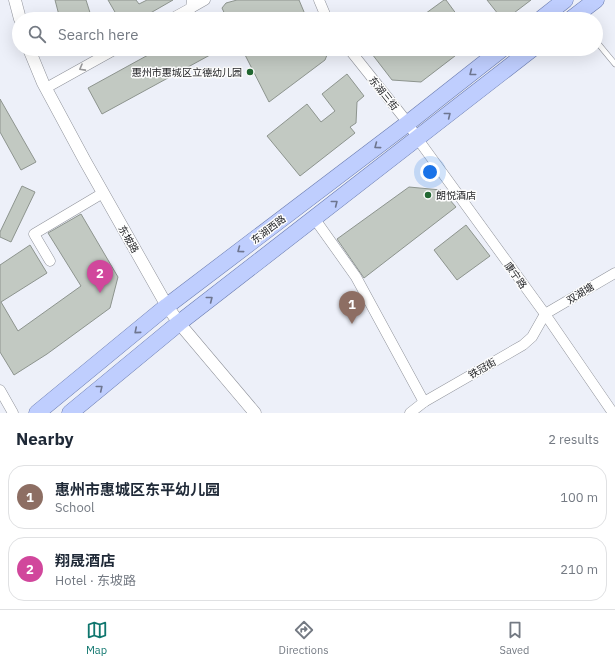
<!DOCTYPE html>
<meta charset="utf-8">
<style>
:root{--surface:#fff;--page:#f2f2f3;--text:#1f2937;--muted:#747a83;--line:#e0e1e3;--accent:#0f766e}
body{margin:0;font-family:"IBM Plex Sans","Noto Sans SC",sans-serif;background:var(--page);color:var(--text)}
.you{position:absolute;left:430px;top:172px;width:14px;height:14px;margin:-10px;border:3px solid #fff;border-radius:50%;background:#1a73e8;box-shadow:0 0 0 6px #1a73e833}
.badge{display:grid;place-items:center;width:26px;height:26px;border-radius:50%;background:var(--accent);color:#fff;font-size:13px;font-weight:700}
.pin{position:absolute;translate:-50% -33px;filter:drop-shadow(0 1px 2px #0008)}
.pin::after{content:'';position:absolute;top:21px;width:14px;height:12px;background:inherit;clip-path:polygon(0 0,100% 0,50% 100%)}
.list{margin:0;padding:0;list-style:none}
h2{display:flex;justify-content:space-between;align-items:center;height:52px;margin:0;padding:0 16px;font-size:17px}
h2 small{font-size:13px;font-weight:400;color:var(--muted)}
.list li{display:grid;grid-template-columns:26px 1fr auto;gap:12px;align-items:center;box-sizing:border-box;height:64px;margin:0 8px 8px;padding:0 8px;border:1px solid var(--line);border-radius:16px}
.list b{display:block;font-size:15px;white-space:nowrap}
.list p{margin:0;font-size:13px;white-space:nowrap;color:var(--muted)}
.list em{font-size:13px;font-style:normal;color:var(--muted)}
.icon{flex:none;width:22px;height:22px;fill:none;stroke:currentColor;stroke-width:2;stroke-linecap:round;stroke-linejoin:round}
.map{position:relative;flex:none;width:615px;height:413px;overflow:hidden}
.search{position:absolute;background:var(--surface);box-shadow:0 4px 16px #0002;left:12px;right:12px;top:12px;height:44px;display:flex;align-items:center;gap:10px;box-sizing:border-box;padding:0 14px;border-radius:22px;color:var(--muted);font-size:15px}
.sheet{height:196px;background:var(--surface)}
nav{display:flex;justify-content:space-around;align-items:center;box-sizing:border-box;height:56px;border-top:1px solid var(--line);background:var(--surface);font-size:11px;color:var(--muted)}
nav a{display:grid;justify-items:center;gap:2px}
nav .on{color:var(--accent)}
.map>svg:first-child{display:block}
.building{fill:#c2c9c2;stroke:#8d948e}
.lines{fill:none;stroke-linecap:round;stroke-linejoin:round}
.service-casing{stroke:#90939b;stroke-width:6}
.minor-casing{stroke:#90939b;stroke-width:11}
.tertiary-casing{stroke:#90939b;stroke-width:13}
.primary-casing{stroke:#6b7cb0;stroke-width:17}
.service{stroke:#fff;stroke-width:5}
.minor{stroke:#fff;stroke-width:10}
.tertiary{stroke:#fff;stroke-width:12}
.primary{stroke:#bfcefe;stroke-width:16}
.oneway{stroke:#9a9a9c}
.oneway2{stroke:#6e7690}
.poi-dot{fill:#226732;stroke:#fdfdfd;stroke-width:1.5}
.labels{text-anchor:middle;stroke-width:3;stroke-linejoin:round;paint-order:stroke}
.poi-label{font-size:10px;fill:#1e1f22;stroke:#fdfdfd;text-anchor:end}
.street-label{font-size:10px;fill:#1e1f22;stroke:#fdfdfd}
</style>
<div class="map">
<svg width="615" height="413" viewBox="0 0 615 413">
<rect width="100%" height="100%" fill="#edf0f9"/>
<!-- building -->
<g class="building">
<polygon points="55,0 86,0 92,19 60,19"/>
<polygon points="108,0 136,0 139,4 147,0 173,0 140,19 119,19"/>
<polygon points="237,0 299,0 307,19 227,19 222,8 226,3"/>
<polygon points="444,0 446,0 460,19 418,19"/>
<polygon points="487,0 531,0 506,19 502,19"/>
<polygon points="159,49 206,49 210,55 102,114 88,88"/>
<polygon points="242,49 326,49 327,55 325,60 269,102"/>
<polygon points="379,49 464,49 421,82 392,80 372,54"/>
<polygon points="347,74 364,96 357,102 356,123 350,127 355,133 300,176 267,136 307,104 321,122 335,111 322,94"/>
<polygon points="0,99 36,162 21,170 0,132"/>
<polygon points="22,186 35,192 11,242 0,237 0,232"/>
<polygon points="409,187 441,190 456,207 364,278 337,239"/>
<polygon points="81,214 118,277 110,308 47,354 14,375 0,352 0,265 30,245 47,273 1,302 18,331 81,286 48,233"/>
<polygon points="466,225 490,256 457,280 434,250"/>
</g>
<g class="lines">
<!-- service casing -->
<g class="service-casing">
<polyline id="service" points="596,41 615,64"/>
</g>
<!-- minor casing -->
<g class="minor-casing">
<g id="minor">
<polyline points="319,0 327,19"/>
<polyline points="191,8 205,0"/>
<polyline points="171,19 191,8 192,0"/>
<polyline points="349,49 408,123 417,138 545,314 613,413"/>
<polyline points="46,88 116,49"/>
<polyline points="314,218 356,277 424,402"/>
<polyline points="50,261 34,234 103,193"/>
<polyline points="0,390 13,413"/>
<polyline points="410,413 424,402 523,345 532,337 545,314 615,273"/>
</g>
</g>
<!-- tertiary casing -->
<g class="tertiary-casing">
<g id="tertiary">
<polyline points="15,0 20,19"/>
<polyline points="29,49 43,83 85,161 167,306 179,323 255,413"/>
</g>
</g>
<!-- primary casing -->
<g class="primary-casing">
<g id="primary">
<polyline points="541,19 565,0"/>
<polyline points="571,19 596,0"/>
<polyline points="37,413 167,306 408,123 502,49"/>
<polyline points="70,413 179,323 532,49"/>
</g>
</g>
<!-- service -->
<use href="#service" class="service"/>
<!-- minor -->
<use href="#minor" class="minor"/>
<!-- tertiary -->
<use href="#tertiary" class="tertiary"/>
<!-- primary -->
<use href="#primary" class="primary"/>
</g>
<!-- one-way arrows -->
<defs><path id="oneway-chevron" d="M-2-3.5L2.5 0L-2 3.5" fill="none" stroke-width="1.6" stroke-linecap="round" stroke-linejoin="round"/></defs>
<use class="oneway" href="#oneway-chevron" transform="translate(82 68) rotate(151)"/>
<g class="oneway2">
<use href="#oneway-chevron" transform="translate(472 73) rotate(142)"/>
<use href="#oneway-chevron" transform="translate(448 115) rotate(-38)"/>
<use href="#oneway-chevron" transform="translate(377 146) rotate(143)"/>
<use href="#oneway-chevron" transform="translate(335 203) rotate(-38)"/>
<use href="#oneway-chevron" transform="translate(240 250) rotate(143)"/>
<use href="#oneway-chevron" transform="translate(210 299) rotate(-38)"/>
<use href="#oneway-chevron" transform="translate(137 331) rotate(140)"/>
<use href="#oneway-chevron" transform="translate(100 388) rotate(-39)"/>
</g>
<!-- markers -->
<g class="poi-dot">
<circle cx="250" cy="72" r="4"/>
<circle cx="428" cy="195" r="4"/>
</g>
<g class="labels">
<!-- poi labels -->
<g class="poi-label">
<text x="242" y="76">惠州市惠城区立德幼儿园</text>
<text x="436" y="199" text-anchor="start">朗悦酒店</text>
</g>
<!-- street labels -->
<g class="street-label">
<text transform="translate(384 93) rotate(51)" y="4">东湖三街</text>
<text transform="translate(268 229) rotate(-37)" y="4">东湖西路</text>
<text transform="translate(129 239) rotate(60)" y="4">东坡路</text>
<text transform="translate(516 275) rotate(54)" y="4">康宁路</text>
<text transform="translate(580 293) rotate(-31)" y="4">双湖塘</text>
<text transform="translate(482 368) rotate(-30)" y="4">铁冠街</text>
</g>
</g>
</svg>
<div class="you"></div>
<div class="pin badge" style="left:352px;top:324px;background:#8d6e63">1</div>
<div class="pin badge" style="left:100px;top:293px;background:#d1479c">2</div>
<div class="search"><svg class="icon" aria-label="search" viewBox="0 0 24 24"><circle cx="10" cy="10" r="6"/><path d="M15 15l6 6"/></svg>Search here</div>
</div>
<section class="sheet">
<h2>Nearby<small>2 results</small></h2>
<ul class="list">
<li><span class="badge" style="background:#8d6e63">1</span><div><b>惠州市惠城区东平幼儿园</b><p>School</p></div><em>100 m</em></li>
<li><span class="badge" style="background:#d1479c">2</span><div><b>翔晟酒店</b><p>Hotel · 东坡路</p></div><em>210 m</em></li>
</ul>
</section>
<nav>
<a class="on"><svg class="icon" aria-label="map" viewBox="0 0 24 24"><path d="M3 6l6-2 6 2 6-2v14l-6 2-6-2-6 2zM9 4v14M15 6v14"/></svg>Map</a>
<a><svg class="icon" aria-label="directions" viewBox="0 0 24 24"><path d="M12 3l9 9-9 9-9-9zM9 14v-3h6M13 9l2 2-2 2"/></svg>Directions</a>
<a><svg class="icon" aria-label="saved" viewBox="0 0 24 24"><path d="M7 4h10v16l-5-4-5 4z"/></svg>Saved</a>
</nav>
